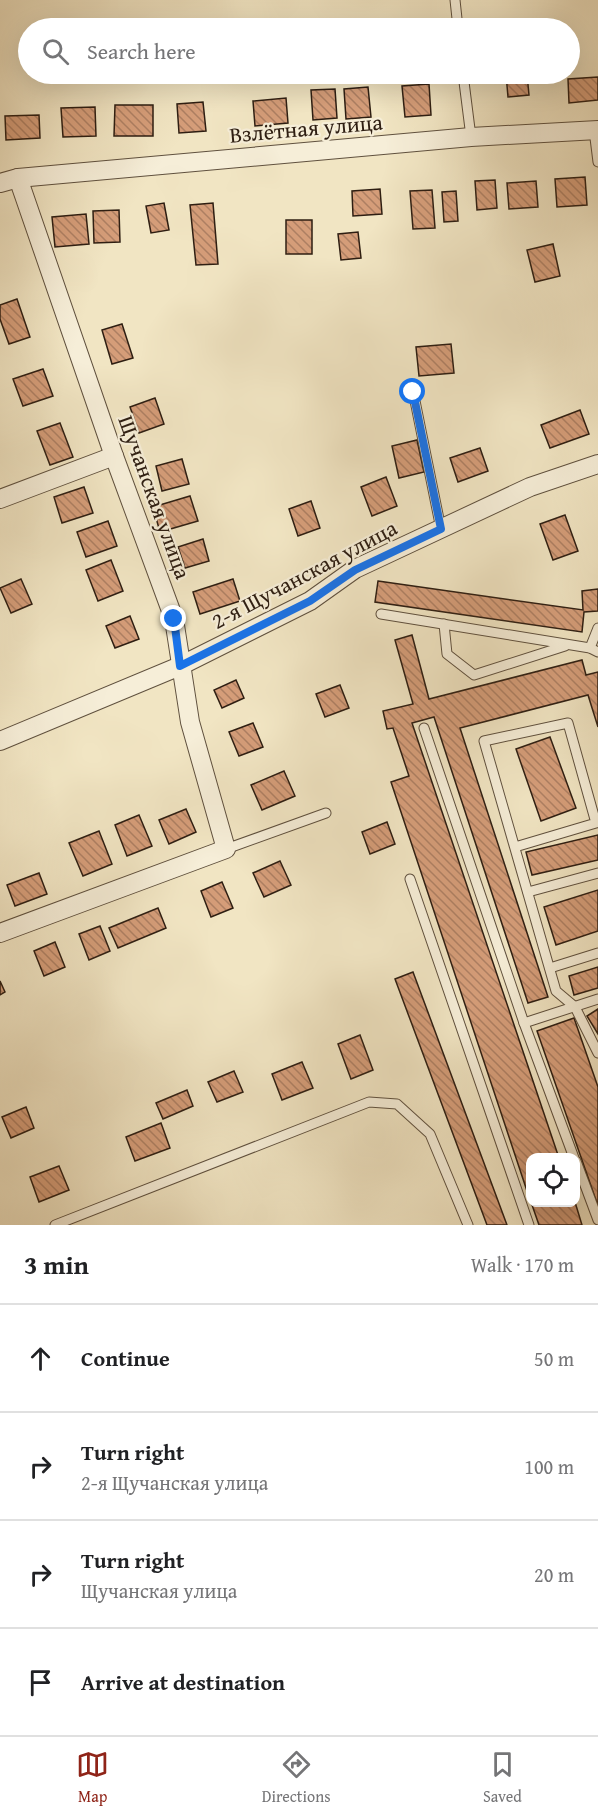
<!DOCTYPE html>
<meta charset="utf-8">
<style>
:root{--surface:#fff;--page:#f6f6f6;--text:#202124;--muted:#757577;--line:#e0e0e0;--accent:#8f2418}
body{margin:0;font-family:"Gentium Book Plus",serif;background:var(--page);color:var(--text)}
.controls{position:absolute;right:18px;bottom:18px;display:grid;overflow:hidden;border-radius:12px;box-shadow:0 6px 24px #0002}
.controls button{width:54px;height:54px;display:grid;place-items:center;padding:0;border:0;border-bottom:2px solid var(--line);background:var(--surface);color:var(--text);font:30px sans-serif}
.stop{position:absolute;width:18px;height:18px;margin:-14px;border:4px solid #1a73e8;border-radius:50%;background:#fff}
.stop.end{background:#1a73e8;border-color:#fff;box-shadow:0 2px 6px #0008}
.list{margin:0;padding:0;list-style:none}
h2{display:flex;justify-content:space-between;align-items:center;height:78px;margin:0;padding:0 24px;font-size:26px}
h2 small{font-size:20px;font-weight:400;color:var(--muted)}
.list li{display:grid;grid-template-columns:39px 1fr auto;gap:18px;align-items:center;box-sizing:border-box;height:108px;padding:0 24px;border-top:2px solid var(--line)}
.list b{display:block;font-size:22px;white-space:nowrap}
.list p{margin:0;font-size:20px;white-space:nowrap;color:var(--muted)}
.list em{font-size:20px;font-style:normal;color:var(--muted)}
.icon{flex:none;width:33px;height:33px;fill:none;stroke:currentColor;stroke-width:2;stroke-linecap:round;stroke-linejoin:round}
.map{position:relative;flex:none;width:598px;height:1225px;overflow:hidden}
.search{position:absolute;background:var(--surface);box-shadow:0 6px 24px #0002;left:18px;right:18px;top:18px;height:66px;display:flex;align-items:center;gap:15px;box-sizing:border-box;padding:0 21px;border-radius:33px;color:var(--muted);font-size:22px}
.sheet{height:510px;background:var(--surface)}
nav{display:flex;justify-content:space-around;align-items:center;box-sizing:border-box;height:84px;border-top:2px solid var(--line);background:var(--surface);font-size:16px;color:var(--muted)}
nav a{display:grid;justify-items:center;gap:3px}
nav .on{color:var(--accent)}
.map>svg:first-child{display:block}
.building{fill:url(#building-back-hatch);stroke:#2e1e12;stroke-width:1.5}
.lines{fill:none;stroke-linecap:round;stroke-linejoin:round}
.lane-casing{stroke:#5f503e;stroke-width:11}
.street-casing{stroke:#5f503e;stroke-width:20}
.lane{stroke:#f6eed8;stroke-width:9}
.street{stroke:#f6eed8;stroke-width:18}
.route{stroke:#1a73e8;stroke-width:8}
.labels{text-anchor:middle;stroke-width:4.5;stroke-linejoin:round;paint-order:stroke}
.street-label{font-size:22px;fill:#2e1e12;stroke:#f6eed8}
</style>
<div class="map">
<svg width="598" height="1225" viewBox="0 0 598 1225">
<defs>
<pattern id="building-back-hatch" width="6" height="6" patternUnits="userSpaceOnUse" patternTransform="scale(1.5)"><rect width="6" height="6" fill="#d59d79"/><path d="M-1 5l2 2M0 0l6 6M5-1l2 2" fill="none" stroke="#ad7f62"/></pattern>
</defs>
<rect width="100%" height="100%" fill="#f1e5c3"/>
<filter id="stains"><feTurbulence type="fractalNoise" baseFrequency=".00333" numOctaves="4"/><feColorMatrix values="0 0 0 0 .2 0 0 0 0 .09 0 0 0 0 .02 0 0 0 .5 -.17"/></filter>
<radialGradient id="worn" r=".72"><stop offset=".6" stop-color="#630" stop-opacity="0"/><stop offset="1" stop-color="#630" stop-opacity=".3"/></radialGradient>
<!-- building -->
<g class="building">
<polygon points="506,74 527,74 529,95 508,97"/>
<polygon points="598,77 598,100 569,103 568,79"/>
<polygon points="429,84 431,115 405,117 402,86"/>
<polygon points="368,87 371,117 346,119 344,89"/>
<polygon points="335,89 337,118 313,120 311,90"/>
<polygon points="286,98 288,123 255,126 253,101"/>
<polygon points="203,102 206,131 179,133 177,104"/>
<polygon points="115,105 153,105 153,136 114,136"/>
<polygon points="95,107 96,136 63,137 61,108"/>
<polygon points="39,115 40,138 6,140 5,116"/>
<polygon points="585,177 587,205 557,207 555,179"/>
<polygon points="495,180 497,208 477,210 475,181"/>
<polygon points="536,181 538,207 509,209 507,183"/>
<polygon points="380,189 382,214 353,216 352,191"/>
<polygon points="432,190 435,228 413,229 410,191"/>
<polygon points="456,191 458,221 444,222 442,192"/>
<polygon points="164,203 169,230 151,233 146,206"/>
<polygon points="213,203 218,264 196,265 190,205"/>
<polygon points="119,210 120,242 94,243 93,211"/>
<polygon points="86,214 89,244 55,247 52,217"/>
<rect x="286" y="220" width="26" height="34"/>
<polygon points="358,232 361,258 341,260 338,234"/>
<polygon points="553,244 560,276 535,282 527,250"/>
<polygon points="17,299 30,337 9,344 0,319 0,305"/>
<polygon points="122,324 133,358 112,364 102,330"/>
<polygon points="451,344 454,373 419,376 416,347"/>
<polygon points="43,369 53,396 23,406 13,379"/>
<polygon points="155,398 164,424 139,433 130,407"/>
<polygon points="580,410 589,434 550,448 541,425"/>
<polygon points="60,423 73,457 50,465 37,431"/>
<polygon points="417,440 424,472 399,478 392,446"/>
<polygon points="480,448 488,471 458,482 450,458"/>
<polygon points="182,459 189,484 162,491 156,466"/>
<polygon points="386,477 397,506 372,516 361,487"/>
<polygon points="84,487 93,513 62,523 54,497"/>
<polygon points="190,496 198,521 160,532 153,507"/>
<polygon points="311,501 320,528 298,536 289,509"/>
<polygon points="565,515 578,551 553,560 540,524"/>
<polygon points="108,521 117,546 86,557 77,532"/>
<polygon points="203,539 209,561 185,568 178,547"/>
<polygon points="111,560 123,591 98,601 86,570"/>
<polygon points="21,579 32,604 11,613 0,588"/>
<polygon points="233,579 240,601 200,614 193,592"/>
<polygon points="378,581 583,610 582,591 598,589 598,611 584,612 582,632 375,602"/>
<polygon points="130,616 139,639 115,648 106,626"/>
<polygon points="412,635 429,699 582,660 586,675 598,672 598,727 588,695 460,728 548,997 528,1003 434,717 412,723 559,1158 530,1158 530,1200 391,782 409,776 393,728 387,729 383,711 413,704 395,640"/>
<polygon points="236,680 244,698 222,708 214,690"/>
<polygon points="340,685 349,708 325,717 316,694"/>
<polygon points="253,723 263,747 239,756 229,732"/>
<polygon points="550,737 576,808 541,821 516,749"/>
<polygon points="284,771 295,796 262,810 251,785"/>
<polygon points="186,809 196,832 169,844 159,820"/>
<polygon points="139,815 152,846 127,856 115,825"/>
<polygon points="387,822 395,844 370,854 362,832"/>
<polygon points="99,831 112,864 83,876 69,843"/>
<polygon points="598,835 598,860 532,875 526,852"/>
<polygon points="280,861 291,885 264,897 253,873"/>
<polygon points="39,873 47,894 15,906 7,885"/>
<polygon points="222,882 233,908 211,917 201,891"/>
<polygon points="598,890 598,931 556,945 544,907"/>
<polygon points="158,908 166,928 118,948 109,928"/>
<polygon points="100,926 110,951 89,960 79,934"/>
<polygon points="55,942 65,967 44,976 34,951"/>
<polygon points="598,967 598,988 574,995 569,976"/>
<polygon points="413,972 507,1225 487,1225 395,979"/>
<polygon points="0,981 5,992 0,995"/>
<polygon points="598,1009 598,1034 587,1016"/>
<polygon points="574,1018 598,1087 598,1206 537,1031"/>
<polygon points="360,1035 373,1070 351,1079 338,1044"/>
<polygon points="302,1062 313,1088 282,1100 272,1074"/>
<polygon points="234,1071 243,1092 217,1102 208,1082"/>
<polygon points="187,1090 193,1106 163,1119 156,1103"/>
<polygon points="26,1107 34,1128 11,1138 2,1117"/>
<polygon points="161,1123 170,1148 135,1161 126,1137"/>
<polygon points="59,1166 69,1190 39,1202 30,1177"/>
<polygon points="531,1202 575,1202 582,1225 539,1225"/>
</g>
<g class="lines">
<!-- lane casing -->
<g class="lane-casing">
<g id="lane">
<polyline points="455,0 458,28"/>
<polyline points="463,74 471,137"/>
<polyline points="594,130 598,162"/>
<polyline points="413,391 441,529"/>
<polyline points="381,614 590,648 598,652"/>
<polyline points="444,624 447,654 474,675 565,646"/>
<polyline points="590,648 598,628"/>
<polyline points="424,728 524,1023 574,1158"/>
<polyline points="515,847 596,823 568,723 484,741 556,991 575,1007 598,1053"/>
<polyline points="226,849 326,813"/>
<polyline points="410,879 529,1225"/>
<polyline points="528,892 598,873"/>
<polyline points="550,968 598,953"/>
<polyline points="524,1023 598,999"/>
<polyline points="576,1161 598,1220"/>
<polyline points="55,1225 369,1102 397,1104 430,1134 468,1225"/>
</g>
</g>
<!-- street casing -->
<g class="street-casing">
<g id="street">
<polyline points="0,183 18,178 471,137 598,130"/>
<polyline points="0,499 114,456"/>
<polyline points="0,741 180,666 310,601 355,569 530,487 598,464"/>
<polyline points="0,933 226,849 190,722 174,619 114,456 18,178"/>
</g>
</g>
<!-- lane -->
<use href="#lane" class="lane"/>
<!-- street -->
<use href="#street" class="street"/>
</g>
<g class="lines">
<!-- route -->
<polyline class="route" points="174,619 180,666 310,601 355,570 441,529 413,392"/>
</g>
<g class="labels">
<!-- street labels -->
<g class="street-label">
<text transform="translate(306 128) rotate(-5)" y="8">Взлётная улица</text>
<text transform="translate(155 497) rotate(70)" y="8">Щучанская улица</text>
<text transform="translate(304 574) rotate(-28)" y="8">2-я Щучанская улица</text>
</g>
</g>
<rect width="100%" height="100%" filter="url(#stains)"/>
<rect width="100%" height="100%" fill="url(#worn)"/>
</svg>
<div class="controls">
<button><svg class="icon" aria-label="locate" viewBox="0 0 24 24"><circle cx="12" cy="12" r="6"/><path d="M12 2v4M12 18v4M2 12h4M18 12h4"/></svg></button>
</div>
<div class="stop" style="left:413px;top:392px"></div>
<div class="stop end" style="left:174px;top:619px"></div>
<div class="search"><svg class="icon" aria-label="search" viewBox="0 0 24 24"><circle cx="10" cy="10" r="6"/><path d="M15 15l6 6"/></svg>Search here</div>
</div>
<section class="sheet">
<h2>3 min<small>Walk · 170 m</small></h2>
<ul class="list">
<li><svg class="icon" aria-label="ahead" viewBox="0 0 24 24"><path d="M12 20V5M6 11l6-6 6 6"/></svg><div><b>Continue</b></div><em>50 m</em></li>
<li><svg class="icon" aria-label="right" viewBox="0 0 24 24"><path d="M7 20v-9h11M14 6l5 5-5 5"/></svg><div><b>Turn right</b><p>2-я Щучанская улица</p></div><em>100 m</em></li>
<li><svg class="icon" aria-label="right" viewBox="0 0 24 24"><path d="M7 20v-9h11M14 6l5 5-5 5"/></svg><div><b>Turn right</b><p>Щучанская улица</p></div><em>20 m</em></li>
<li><svg class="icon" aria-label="arrive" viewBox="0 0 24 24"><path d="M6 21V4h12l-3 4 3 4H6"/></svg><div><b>Arrive at destination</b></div></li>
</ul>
</section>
<nav>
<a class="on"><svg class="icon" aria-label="map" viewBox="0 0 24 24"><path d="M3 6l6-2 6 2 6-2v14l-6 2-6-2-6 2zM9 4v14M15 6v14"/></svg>Map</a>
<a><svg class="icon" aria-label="directions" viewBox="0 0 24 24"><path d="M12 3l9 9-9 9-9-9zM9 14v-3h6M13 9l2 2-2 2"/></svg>Directions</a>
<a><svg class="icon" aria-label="saved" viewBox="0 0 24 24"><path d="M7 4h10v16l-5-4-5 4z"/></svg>Saved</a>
</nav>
